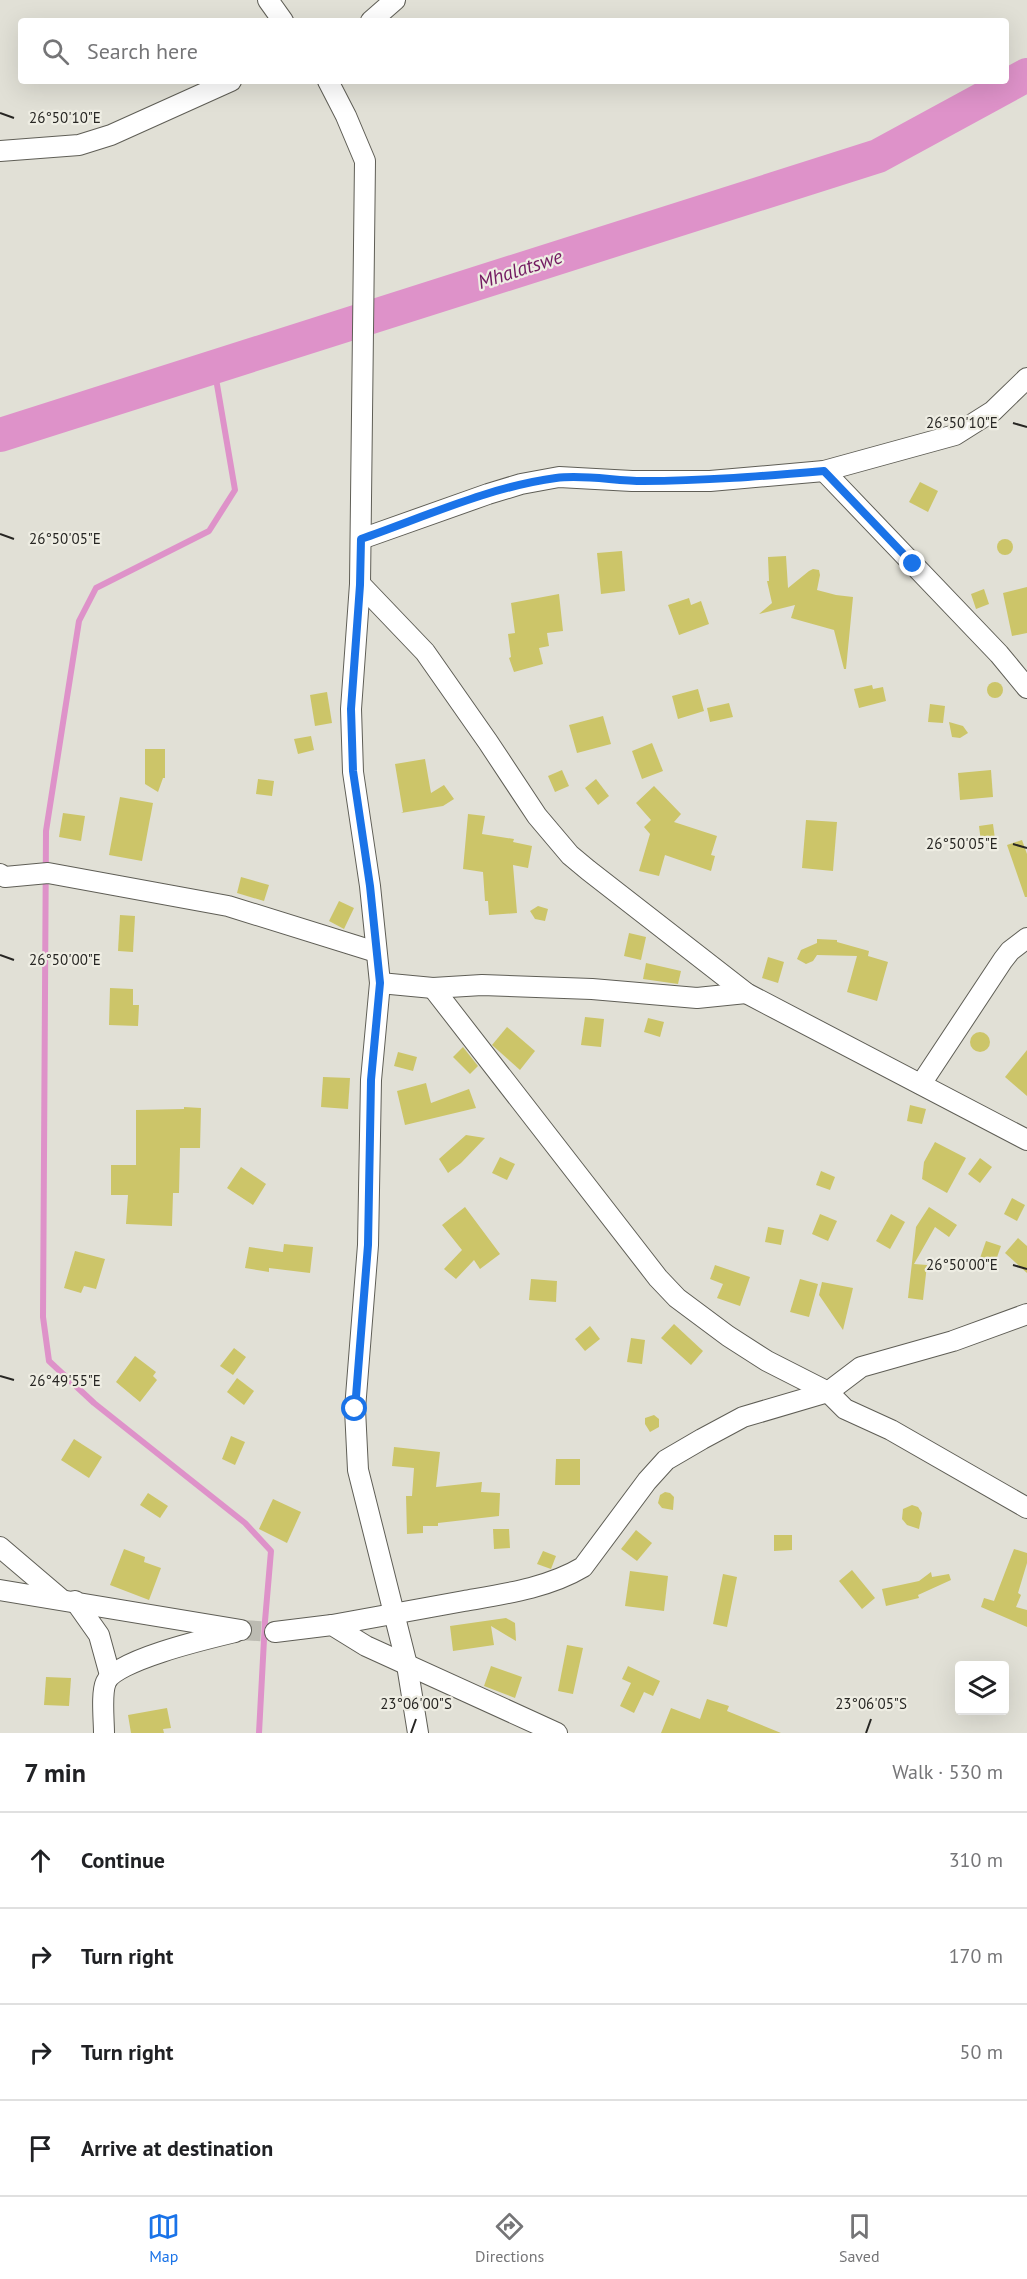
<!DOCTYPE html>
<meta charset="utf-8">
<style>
:root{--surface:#fff;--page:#f2f2f2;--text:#202124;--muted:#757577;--line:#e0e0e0;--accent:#1a73e8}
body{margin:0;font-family:"PT Sans",sans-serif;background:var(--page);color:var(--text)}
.controls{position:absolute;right:18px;bottom:18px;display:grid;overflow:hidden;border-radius:6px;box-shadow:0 6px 24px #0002}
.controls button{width:54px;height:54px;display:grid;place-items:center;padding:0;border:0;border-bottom:2px solid var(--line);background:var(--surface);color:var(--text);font:30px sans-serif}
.stop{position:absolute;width:18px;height:18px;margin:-14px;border:4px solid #1a73e8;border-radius:50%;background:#fff}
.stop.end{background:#1a73e8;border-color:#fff;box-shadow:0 2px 6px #0008}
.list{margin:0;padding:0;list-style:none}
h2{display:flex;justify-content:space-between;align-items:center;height:78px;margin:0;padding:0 24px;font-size:26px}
h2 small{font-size:20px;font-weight:400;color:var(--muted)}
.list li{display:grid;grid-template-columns:39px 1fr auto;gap:18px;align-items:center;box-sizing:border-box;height:96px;padding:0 24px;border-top:2px solid var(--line)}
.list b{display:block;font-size:22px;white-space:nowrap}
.list em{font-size:20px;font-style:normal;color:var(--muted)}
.icon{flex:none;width:33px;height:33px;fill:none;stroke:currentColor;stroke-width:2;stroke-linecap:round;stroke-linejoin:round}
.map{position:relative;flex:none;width:1027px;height:1733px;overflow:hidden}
.search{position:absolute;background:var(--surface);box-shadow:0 6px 24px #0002;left:18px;right:18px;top:18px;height:66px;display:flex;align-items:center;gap:15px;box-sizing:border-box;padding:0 21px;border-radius:6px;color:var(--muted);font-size:22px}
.sheet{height:462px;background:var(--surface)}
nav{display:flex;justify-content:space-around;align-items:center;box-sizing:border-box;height:84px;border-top:2px solid var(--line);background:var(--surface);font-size:16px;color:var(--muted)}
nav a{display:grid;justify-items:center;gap:3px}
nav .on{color:var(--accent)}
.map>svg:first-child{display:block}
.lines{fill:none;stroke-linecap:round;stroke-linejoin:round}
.stream{stroke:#de92c9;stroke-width:6}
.river{stroke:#de92c9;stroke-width:34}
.building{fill:#ccc569}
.minor-tunnel{stroke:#bcbbb2;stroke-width:20;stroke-dasharray:20 10;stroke-linecap:butt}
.minor-casing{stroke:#5f5e56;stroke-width:22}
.minor{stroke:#fff;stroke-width:20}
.route{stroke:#1a73e8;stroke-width:8}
.ticks{fill:none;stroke:#272623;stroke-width:2}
.labels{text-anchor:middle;stroke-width:4.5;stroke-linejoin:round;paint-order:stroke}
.water-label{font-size:20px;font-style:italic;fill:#731a61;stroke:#eeede3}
.ticks-label{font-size:15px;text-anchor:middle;fill:#272623;stroke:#eeede3;stroke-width:4.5;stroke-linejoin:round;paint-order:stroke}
</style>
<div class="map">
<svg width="1027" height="1733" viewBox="0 0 1027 1733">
<rect width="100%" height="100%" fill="#e1e0d6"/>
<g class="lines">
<!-- stream -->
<polyline class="stream" points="214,367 235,490 209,531 96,588 79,621 46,831 43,1317 49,1361 94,1403 245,1523 271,1551 265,1621 259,1733"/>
<!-- river -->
<polyline class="river" points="0,435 878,156 1027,75"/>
</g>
<!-- building -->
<g class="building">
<polygon points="920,482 938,491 928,512 909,502"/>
<circle cx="1005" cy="547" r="8"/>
<polygon points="622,551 625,591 601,594 597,553"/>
<polygon points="786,556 788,588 809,571 813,569 819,570 820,575 817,590 836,595 853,597 846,669 844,669 834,630 791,618 795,605 759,614 772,603 767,581 769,581 768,557"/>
<polygon points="1027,587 1027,633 1012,636 1003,593"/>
<polygon points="984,589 989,604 976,609 971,594"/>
<polygon points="559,594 563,631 547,633 549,646 539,648 543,664 514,672 509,658 511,657 508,634 515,633 511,603"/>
<polygon points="689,598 691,605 701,601 709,624 679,635 668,605"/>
<circle cx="995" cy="690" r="8"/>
<polygon points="872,685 873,689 883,687 886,701 859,708 854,689"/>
<polygon points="698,689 704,711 678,719 672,696"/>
<polygon points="327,692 332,723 315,726 310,695"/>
<polygon points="729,703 733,717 710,722 707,708"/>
<polygon points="930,704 945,706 943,723 928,722"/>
<polygon points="603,716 611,744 577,753 569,725"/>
<polygon points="949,722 963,726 968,733 960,738 952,737"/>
<polygon points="311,736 314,750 298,754 294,739"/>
<polygon points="652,743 663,771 642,779 632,751"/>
<polygon points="145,749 165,749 165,778 163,778 158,792 145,784"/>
<polygon points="425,759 431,793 444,785 454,799 443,806 401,813 403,812 395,764"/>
<polygon points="562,770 569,786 555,792 548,776"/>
<polygon points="991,770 993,797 960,800 958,773"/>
<polygon points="258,779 274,781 272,796 256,794"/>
<polygon points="596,779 609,796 598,805 585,788"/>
<polygon points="654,786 681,814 674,822 717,836 711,855 715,856 711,871 665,855 659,876 639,871 650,834 644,827 651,820 636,803"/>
<polygon points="120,797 153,803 142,861 109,855"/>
<polygon points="63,813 85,816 81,841 59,837"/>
<polygon points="468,814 485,816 482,834 514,839 513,842 532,846 528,868 513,865 517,913 489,915 488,901 485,901 483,872 463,869"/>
<polygon points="806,820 837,822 833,871 802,868"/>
<polygon points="993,824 995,839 981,842 979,826"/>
<polygon points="1022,840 1027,854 1027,897 1025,897 1007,845"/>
<polygon points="241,877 269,885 264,901 237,893"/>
<polygon points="339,901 354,908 344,929 329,921"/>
<polygon points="538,906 548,909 545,921 535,919 530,911"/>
<polygon points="120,915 135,916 133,952 118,951"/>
<polygon points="629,933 646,937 641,960 624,956"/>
<polygon points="817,939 837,940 837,942 869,951 868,956 888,962 877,1001 847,992 857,956 817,955 813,961 806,964 797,959 801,950 817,943"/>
<polygon points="768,957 784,962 778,983 762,978"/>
<polygon points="646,963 681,971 678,984 643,979"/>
<polygon points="110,988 133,989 133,1005 139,1005 138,1026 109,1025"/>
<polygon points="585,1017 604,1019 601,1047 581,1045"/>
<polygon points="648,1018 664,1022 660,1037 644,1032"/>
<polygon points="507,1027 535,1051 520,1070 492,1045"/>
<circle cx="980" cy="1042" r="10"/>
<polygon points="463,1047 478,1066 470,1074 453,1057"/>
<polygon points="1027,1050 1027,1096 1005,1077"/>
<polygon points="398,1052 417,1057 413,1071 394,1066"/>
<polygon points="323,1077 350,1078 348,1109 321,1107"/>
<polygon points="426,1083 431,1103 469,1089 476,1108 405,1125 397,1091"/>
<polygon points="910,1105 926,1109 922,1124 907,1121"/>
<polygon points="184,1107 201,1108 200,1148 180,1148 179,1193 173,1193 172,1226 126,1224 128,1195 111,1195 111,1165 136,1165 136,1110 184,1109"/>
<polygon points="466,1135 485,1138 461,1163 448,1173 439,1159"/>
<polygon points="935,1142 966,1158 947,1193 922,1179 924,1162"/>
<polygon points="500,1157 515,1164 507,1180 492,1173"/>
<polygon points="980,1158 992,1167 980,1183 968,1174"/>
<polygon points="241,1167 266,1184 253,1205 227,1188"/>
<polygon points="821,1171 835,1177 830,1190 816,1185"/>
<polygon points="1012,1198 1025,1205 1017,1221 1004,1214"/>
<polygon points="465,1207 500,1254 480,1269 474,1260 456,1279 444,1269 462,1250 442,1225"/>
<polygon points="929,1207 957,1225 949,1237 935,1227 914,1264 927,1265 923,1300 908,1298 916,1227"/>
<polygon points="820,1214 837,1221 828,1241 812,1234"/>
<polygon points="891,1214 905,1222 890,1249 876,1241"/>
<polygon points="768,1227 784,1230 781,1245 765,1242"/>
<polygon points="1018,1238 1027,1246 1027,1273 1005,1253"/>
<polygon points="986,1241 1001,1246 995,1263 980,1258"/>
<polygon points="284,1244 313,1247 310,1273 269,1268 269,1272 245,1268 249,1247 283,1252"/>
<polygon points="75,1251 105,1259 96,1289 84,1286 81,1293 64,1288"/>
<polygon points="715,1265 750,1277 740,1306 717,1298 723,1284 710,1279"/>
<polygon points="531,1279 557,1281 556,1302 529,1300"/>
<polygon points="800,1279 818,1284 809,1317 790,1312"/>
<polygon points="822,1282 853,1288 843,1330 819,1295"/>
<polygon points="674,1324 703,1351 691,1365 661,1338"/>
<polygon points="590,1326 600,1339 585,1351 575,1339"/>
<polygon points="631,1338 645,1340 642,1364 627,1362"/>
<polygon points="234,1348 246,1357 233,1375 220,1366"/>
<polygon points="135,1356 156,1372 153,1376 157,1380 140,1402 116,1382"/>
<polygon points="237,1378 254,1391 244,1405 227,1392"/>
<polygon points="654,1415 659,1419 659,1427 650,1432 645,1424 645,1418"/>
<polygon points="231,1436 245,1442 235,1465 222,1459"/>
<polygon points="74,1439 102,1457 89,1478 61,1460"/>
<polygon points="394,1447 440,1452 436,1487 482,1482 481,1492 500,1493 499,1516 438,1523 438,1526 423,1526 423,1533 407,1534 406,1496 412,1496 414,1468 392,1466"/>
<polygon points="556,1459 580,1459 580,1485 555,1485"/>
<polygon points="665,1492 670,1493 674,1497 673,1510 662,1508 658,1503 660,1495"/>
<polygon points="148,1493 168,1506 160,1518 140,1505"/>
<polygon points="273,1499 301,1512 287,1543 259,1529"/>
<polygon points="912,1505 918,1507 922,1513 919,1529 907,1525 902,1519 903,1509"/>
<polygon points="493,1529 509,1529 510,1548 494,1549"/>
<polygon points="636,1530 652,1543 637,1561 621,1549"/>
<polygon points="774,1535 792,1535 792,1550 774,1551"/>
<polygon points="124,1549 145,1557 144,1562 161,1568 149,1600 110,1585"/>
<polygon points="1014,1549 1027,1553 1027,1563 1018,1593 1021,1595 1016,1607 1027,1610 1027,1627 981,1607 984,1598 994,1601"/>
<polygon points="543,1551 556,1556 551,1569 537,1564"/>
<polygon points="852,1570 875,1598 862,1609 839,1581"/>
<polygon points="630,1571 668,1576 664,1611 625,1606"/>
<polygon points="931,1572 932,1577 949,1574 951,1580 918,1595 919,1598 886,1606 882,1589 919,1581"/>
<polygon points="723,1574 737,1577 727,1627 713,1624"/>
<polygon points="506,1618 515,1623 516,1641 491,1626 494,1645 453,1651 450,1626"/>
<polygon points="567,1645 583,1648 573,1694 558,1691"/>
<polygon points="491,1666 522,1677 515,1698 484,1686"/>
<polygon points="628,1666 660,1681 653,1696 644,1692 634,1713 620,1706 631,1683 622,1679"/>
<polygon points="46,1677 71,1678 69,1706 44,1705"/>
<polygon points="707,1699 729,1706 727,1711 781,1733 661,1733 671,1708 700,1719"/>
<polygon points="167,1708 171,1728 163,1729 164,1733 131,1733 128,1715"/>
</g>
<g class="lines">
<!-- minor-tunnel -->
<polyline class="minor-tunnel" points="241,1630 275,1632"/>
<!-- minor casing -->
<g class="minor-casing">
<g id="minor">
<polyline points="268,0 283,21"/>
<polyline points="371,21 395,0"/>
<polyline points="328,81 346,116 365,161 360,584 351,709 353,772 370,886 380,983 371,1080 368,1245 355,1409 358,1470 407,1665 418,1733"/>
<polyline points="0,151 79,145 111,135 231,81"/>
<polyline points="824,471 999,654 1027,688"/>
<polyline points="361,539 488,494 521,484 559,477 632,481 710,481 824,471 955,435 993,411 1027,378"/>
<polyline points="360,584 425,652 488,742 537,816 570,855 588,870 746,993 1027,1140"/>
<polyline points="0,874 5,877 48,873 228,906 376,952"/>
<polyline points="380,983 433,988 482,985 592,989 697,998 746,993"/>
<polyline points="433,988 658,1278 677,1298 728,1336 767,1361 828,1392 845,1409 891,1430 1027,1508"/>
<polyline points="921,1084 1003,960 1010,951 1027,938"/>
<polyline points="0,1547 61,1599"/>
<polyline points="0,1590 241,1630"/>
<polyline points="75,1601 99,1635 110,1675"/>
<path d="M332,1625C376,1617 420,1609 464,1601C504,1594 548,1588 583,1567L647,1481L666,1460L702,1439L743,1417L828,1392L861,1367L953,1341L1027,1314"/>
<polyline points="275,1632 332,1625 366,1646 557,1733"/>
<path d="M104,1733C104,1720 101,1693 106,1682C115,1660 210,1638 235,1632"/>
</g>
</g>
<!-- minor -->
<use href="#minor" class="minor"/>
</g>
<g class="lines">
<!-- route -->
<path class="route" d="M355,1409L368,1245L371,1080L380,983L370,886L353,771L351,709L360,585L361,539C424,517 489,487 556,478C583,474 615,481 643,481C704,481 764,476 824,471L913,564"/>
</g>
<!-- ticks -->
<path class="ticks" d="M0,113L14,118M1013,423L1027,427M0,534L14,539M1013,844L1027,848M0,955L14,960M1013,1265L1027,1269M0,1376L14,1380M411,1733L416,1719M866,1733L871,1719"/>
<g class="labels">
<!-- water labels -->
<g class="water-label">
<text transform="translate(520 269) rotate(-18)" y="7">Mhalatswe</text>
</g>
</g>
<g class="ticks-label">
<text x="65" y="123">26°50'10"E</text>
<text x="962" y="428">26°50'10"E</text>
<text x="65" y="544">26°50'05"E</text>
<text x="962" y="849">26°50'05"E</text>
<text x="65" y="965">26°50'00"E</text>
<text x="962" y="1270">26°50'00"E</text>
<text x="65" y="1386">26°49'55"E</text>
<text x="416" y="1709">23°06'00"S</text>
<text x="871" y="1709">23°06'05"S</text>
</g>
</svg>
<div class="controls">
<button><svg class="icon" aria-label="layers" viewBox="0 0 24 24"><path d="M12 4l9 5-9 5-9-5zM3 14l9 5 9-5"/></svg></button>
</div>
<div class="stop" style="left:355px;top:1409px"></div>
<div class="stop end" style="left:913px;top:564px"></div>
<div class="search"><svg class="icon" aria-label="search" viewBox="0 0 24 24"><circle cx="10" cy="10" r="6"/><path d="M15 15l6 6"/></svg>Search here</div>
</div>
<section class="sheet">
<h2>7 min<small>Walk · 530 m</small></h2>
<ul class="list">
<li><svg class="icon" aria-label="ahead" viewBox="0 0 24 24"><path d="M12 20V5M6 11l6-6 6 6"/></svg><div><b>Continue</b></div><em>310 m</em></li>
<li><svg class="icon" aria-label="right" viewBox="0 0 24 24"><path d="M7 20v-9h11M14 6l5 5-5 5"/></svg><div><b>Turn right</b></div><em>170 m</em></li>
<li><svg class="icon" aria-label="right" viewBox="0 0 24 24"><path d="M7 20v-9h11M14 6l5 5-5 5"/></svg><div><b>Turn right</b></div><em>50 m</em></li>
<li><svg class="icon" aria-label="arrive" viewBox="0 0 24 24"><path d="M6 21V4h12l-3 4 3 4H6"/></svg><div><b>Arrive at destination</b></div></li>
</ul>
</section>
<nav>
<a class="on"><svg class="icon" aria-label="map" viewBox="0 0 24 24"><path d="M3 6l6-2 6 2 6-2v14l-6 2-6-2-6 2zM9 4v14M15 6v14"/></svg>Map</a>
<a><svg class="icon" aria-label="directions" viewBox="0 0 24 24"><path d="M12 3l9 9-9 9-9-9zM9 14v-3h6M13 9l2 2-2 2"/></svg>Directions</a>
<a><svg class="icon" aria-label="saved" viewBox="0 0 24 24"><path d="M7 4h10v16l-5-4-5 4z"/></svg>Saved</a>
</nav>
